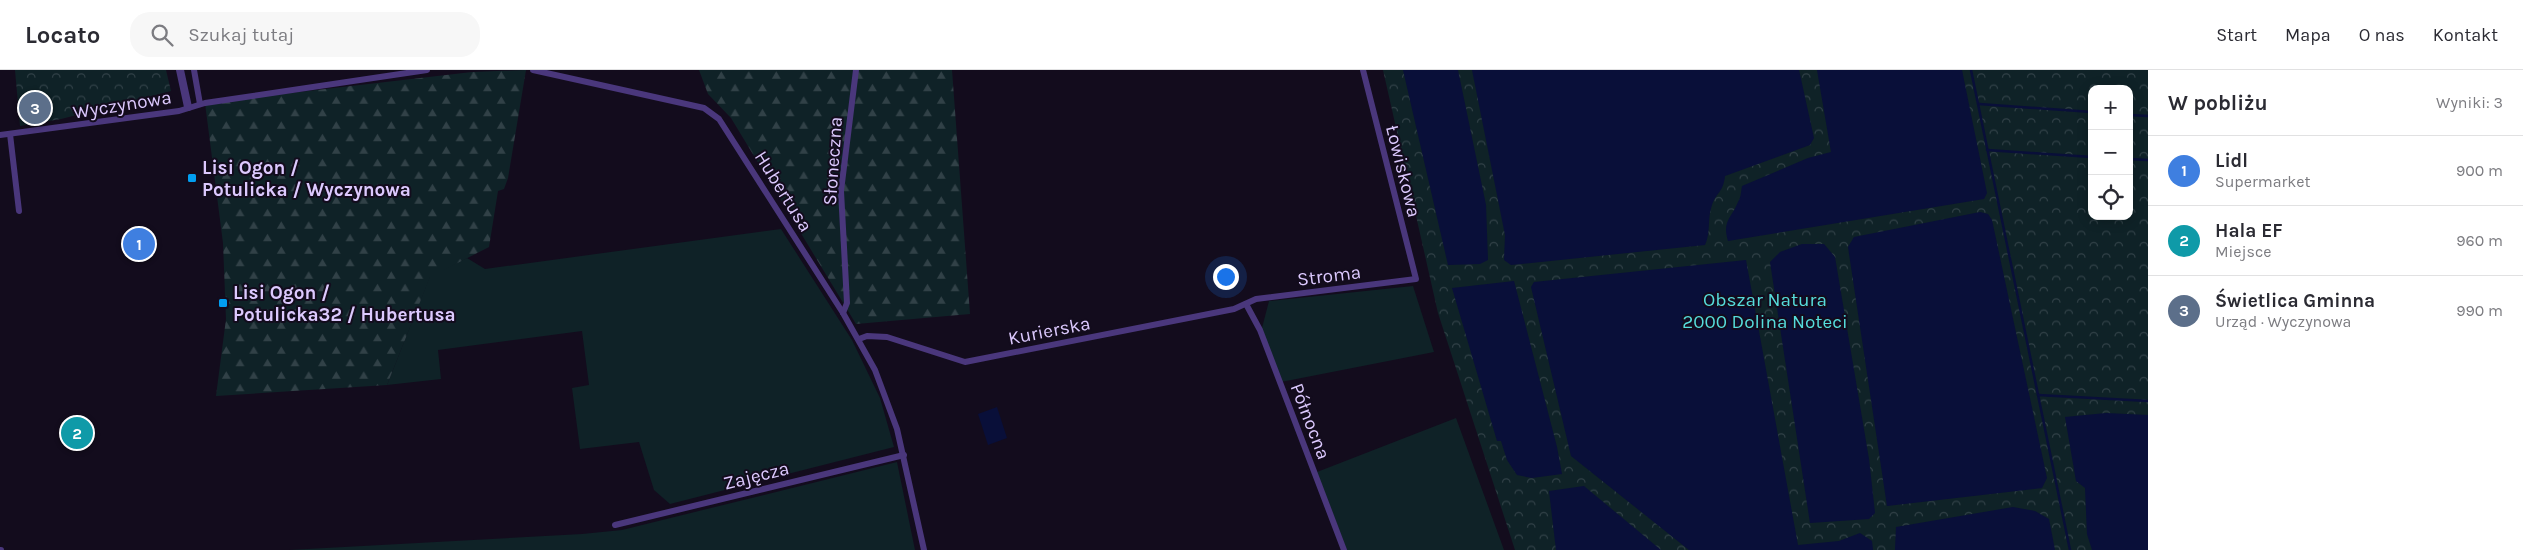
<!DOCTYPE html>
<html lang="pl">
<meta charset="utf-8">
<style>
:root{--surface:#fff;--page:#f7f7f7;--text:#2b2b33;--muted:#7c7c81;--line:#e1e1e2;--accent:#195f88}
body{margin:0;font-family:Karla,sans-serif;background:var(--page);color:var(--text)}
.controls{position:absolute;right:15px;top:15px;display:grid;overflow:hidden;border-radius:10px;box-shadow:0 2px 12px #0003}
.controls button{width:45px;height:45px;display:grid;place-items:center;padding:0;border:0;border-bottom:1px solid var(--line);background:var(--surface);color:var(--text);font:25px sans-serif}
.you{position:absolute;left:1225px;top:206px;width:18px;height:18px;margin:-12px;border:4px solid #fff;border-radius:50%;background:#1a73e8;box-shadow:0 0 0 8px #1a73e833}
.badge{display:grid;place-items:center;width:32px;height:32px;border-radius:50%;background:var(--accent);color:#fff;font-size:16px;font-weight:700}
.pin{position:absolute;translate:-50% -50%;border:2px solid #fff;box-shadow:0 1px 5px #0006}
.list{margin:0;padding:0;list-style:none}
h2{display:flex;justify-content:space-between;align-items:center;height:65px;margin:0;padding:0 20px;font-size:21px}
h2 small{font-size:16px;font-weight:400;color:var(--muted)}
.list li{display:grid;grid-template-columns:32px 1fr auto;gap:15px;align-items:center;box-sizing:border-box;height:70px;padding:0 20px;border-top:1px solid var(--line)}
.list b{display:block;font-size:19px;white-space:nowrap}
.list p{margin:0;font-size:16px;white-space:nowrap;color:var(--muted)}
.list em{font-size:16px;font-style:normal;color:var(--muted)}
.icon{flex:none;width:28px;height:28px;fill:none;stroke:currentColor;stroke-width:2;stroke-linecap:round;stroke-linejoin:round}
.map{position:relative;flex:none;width:2148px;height:480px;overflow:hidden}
header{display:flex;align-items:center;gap:30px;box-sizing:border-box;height:70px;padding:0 25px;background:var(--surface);border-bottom:1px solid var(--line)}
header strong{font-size:24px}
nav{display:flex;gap:28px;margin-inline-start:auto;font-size:18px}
.search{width:350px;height:45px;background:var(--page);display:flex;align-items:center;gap:12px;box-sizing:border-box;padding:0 18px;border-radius:20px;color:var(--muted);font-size:19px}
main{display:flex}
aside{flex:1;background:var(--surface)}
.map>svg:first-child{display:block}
.grass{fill:#0f2227}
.forest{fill:url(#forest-firs)}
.park{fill:url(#park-crowns);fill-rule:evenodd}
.water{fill:#090f39}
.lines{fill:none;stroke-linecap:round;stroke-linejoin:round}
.stream{stroke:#090f39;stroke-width:2.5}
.minor{stroke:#4a377c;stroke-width:6}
.tertiary{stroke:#4a377c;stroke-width:8}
.poi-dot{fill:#029ff1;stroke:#130c1d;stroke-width:2}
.labels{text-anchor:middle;stroke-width:4;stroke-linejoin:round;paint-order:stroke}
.street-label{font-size:19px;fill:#dcc9fe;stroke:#130c1d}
.poi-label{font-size:19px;font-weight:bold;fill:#dcc9fe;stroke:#130c1d;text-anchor:start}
.park-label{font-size:19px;fill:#56dddc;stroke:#130c1d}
</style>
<header>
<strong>Locato</strong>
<div class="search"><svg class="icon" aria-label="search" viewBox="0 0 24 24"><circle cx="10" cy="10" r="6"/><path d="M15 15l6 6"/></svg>Szukaj tutaj</div>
<nav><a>Start</a><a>Mapa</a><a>O nas</a><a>Kontakt</a></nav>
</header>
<main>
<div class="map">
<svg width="2148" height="480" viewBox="0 0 2148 480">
<defs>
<pattern id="forest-firs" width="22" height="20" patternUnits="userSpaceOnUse" patternTransform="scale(1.25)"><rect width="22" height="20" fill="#0f2227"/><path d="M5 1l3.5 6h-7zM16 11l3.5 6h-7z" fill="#314147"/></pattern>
<pattern id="park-crowns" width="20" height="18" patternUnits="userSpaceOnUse" patternTransform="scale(1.25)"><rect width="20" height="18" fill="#0f2227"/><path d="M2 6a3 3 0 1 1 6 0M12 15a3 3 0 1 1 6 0" fill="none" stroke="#314147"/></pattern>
</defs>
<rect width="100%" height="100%" fill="#130c1d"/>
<!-- grass -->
<g class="grass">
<polygon points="781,159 852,270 880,328 894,377 670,434 654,420 639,372 580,379 572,318 589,315 582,261 438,280 441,309 387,315 430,206 467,188 485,199"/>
<polygon points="1413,216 1434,282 1281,312 1262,258 1269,231"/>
<polygon points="1456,348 1504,480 1347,480 1317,402"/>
<polygon points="897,392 915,480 289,480 582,464 622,460"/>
</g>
<!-- forest -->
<g class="forest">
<polygon points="526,0 508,108 504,119 498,121 489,177 430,207 387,315 216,326 226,249 223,173 205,33 472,2"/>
<polygon points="699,0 952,0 970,244 856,254 731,48 708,24"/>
</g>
<!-- park -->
<g class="park">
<polygon points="15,0 166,0 171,21 61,49 20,56"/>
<path d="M1383,0H2148V480H1515L1438,243ZM2092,19H2129V146H2092Z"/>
</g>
<!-- water -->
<g class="water">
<polygon points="1403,0 1458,0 1486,135 1488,190 1480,194 1448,195"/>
<path d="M1472,0H1799L1814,68L1810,75L1725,106C1723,123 1717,121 1712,135C1707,148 1711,163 1705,175L1511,195L1504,190L1505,165Z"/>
<path d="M1817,0H1962L1987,123L1984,129L1728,171C1722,151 1731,149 1738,132C1741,128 1741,121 1742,116L1808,88L1831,82Z"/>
<polygon points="1980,142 1988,144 1992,150 2047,408 2042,418 1887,436 1848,177 1854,167"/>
<polygon points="1802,174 1824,174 1835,187 1869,389 1875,443 1869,449 1810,453 1770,192 1780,182"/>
<polygon points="1746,190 1798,475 1839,471 1860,463 1872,471 1873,480 1689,480 1571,386 1531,217 1534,212"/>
<polygon points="1514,211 1557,377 1562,404 1532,408 1517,405 1507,390 1501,371 1497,371 1452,218"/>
<polygon points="997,337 1007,368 988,375 978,344"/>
<polygon points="2106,343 2148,345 2148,480 2092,480 2087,464 2085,418 2076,411 2065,347"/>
<polygon points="1584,416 1661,480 1556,480 1549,421"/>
<polygon points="2013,437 2035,441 2049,449 2055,480 1895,480 1896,457"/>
</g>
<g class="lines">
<!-- stream -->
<g class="stream">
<polyline points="1971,0 2070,480"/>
<polyline points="1979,34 2092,42"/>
<polyline points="2129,45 2148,46"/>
<polyline points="1987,80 2092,87"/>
<polyline points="2129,89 2148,90"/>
<polyline points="2038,325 2148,331"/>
</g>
<!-- minor -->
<g class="minor">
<polyline points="194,0 200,34"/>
<polyline points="533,0 704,38 719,49 843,243 875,300 897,359 924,480"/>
<polyline points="10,64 19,141"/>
<polyline points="0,65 179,41 205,33 427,0"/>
<polyline points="1246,234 1260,260 1344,480"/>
<polyline points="843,243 847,233 841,121 856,0"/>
<polyline points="859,269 867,266 887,267 965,292 1234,239 1256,229 1416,209 1363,0"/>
<polyline points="615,455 904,385"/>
<polyline points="0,480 1,480"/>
</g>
<!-- tertiary -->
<polyline class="tertiary" points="180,0 188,37"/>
</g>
<!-- markers -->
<g class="poi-dot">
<rect x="187" y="103" width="10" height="10" rx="2.5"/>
<rect x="218" y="228" width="10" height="10" rx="2.5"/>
</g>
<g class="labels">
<!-- street labels -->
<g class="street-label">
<text transform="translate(122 34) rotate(-9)" y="7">Wyczynowa</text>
<text transform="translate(832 91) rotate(-86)" y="7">Słoneczna</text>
<text transform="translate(1404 101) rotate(76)" y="7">Łowiskowa</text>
<text transform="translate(784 121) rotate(58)" y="7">Hubertusa</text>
<text transform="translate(1329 205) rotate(-7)" y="7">Stroma</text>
<text transform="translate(1049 260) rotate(-11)" y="7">Kurierska</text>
<text transform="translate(1311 351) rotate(69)" y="7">Północna</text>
<text transform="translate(756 405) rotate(-14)" y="7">Zajęcza</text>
</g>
<!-- poi labels -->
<g class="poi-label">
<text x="202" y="104">Lisi Ogon /<tspan x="202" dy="22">Potulicka / Wyczynowa</tspan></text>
<text x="233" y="229">Lisi Ogon /<tspan x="233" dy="22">Potulicka32 / Hubertusa</tspan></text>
</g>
<!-- park labels -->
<g class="park-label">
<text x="1765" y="236">Obszar Natura<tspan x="1765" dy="22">2000 Dolina Noteci</tspan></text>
</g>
</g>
</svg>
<div class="controls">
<button>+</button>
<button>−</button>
<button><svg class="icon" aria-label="locate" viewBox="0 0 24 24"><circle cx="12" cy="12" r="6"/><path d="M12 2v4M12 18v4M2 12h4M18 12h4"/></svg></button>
</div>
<div class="you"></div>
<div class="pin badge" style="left:139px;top:174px;background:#3f7fe0">1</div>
<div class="pin badge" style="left:77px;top:363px;background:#0f9aa8">2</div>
<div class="pin badge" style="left:35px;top:38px;background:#5c6f8a">3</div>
</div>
<aside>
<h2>W pobliżu<small>Wyniki: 3</small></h2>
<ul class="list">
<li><span class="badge" style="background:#3f7fe0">1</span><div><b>Lidl</b><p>Supermarket</p></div><em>900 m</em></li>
<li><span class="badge" style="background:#0f9aa8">2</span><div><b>Hala EF</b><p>Miejsce</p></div><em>960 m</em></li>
<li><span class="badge" style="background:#5c6f8a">3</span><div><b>Świetlica Gminna</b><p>Urząd · Wyczynowa</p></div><em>990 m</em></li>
</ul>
</aside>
</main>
